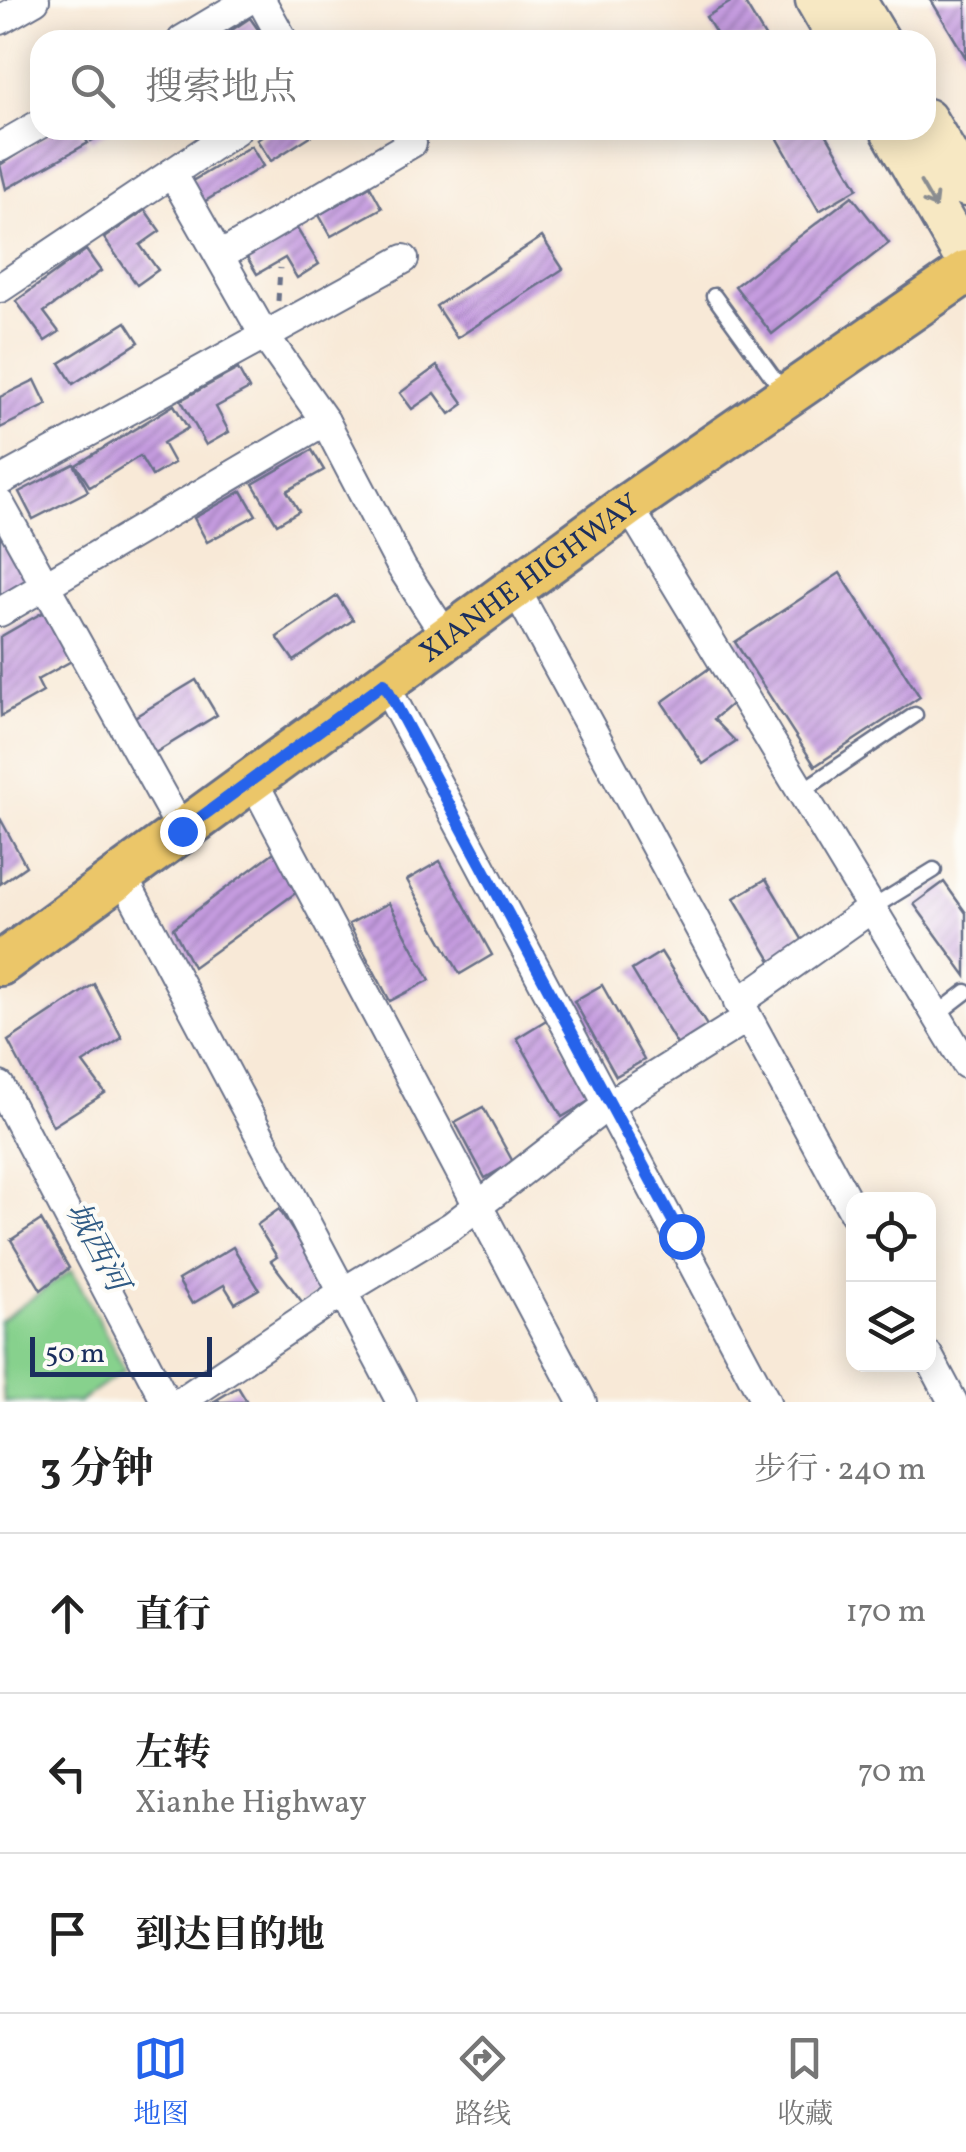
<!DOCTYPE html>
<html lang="zh">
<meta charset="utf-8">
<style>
:root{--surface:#fff;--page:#f2f2f2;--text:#222;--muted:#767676;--line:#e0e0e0;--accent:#2563eb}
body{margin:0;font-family:Vollkorn,"Noto Serif SC",serif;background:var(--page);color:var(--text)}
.controls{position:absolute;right:30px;bottom:30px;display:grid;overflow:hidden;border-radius:20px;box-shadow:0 5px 25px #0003}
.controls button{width:90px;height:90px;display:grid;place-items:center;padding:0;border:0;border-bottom:2px solid var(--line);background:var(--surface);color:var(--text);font:50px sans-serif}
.scale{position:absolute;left:30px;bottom:25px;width:182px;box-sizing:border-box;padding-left:10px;border:5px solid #1b2f5e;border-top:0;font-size:28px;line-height:35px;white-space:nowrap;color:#1b2f5e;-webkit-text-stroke:8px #fdfcf7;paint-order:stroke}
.stop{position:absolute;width:30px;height:30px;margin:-22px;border:8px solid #2563eb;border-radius:50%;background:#fff}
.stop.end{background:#2563eb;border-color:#fff;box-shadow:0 2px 10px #0008}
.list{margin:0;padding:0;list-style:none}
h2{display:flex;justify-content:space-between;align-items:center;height:130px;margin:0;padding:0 40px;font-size:42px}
h2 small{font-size:32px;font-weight:400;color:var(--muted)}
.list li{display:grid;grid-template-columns:65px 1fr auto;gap:30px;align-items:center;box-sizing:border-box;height:160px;padding:0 40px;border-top:2px solid var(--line)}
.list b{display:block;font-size:38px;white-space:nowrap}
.list p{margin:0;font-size:32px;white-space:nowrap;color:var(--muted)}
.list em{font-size:32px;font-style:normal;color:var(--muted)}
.icon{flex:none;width:55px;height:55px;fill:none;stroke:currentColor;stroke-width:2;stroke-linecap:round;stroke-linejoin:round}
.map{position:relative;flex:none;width:966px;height:1402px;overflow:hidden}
.search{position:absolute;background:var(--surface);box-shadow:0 5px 25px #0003;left:30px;right:30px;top:30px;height:110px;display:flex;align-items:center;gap:25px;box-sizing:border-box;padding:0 35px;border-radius:30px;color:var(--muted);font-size:38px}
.sheet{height:610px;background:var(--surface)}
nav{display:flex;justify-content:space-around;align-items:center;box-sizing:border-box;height:140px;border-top:2px solid var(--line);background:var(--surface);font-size:28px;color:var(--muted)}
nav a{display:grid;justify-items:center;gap:5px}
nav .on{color:var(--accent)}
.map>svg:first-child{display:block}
.grass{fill:#87d18d;stroke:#518076;stroke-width:2.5}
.building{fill:url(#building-hatch)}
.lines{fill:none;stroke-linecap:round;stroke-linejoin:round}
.lane-casing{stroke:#687088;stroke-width:19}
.street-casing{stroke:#687088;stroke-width:32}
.secondary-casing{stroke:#687088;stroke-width:45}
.primary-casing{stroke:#687088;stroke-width:48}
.path{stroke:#687088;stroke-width:5;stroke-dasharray:8 8;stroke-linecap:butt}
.lane{stroke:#fff;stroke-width:14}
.street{stroke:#fff;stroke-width:28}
.secondary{stroke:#f7e8c3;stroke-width:40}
.primary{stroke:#ebc669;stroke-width:42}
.oneway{stroke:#898c90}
.route{stroke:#2563eb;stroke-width:12}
.labels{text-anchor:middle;stroke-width:8;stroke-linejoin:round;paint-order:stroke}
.street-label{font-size:30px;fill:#1b2f5e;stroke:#fdfcf7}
.water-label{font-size:32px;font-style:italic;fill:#2f5a84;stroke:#fdfcf7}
</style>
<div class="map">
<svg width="966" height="1402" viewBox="0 0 966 1402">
<defs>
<pattern id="building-hatch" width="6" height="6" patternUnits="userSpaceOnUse" patternTransform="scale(2.5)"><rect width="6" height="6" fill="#c59bdf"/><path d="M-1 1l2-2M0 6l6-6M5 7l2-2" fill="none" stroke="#9f7fb8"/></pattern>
</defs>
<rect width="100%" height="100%" fill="#fdfcf7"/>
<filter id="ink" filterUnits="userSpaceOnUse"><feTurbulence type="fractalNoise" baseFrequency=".01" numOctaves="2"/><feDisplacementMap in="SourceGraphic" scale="20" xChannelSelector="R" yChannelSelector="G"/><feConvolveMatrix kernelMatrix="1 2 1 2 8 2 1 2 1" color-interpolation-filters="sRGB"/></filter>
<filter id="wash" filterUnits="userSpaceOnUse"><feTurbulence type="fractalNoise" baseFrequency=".0048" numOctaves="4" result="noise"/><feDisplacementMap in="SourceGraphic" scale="40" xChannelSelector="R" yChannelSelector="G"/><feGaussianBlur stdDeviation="2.25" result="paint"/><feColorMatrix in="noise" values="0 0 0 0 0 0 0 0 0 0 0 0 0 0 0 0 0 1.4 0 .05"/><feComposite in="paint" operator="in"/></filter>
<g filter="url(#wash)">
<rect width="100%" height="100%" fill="#f8e9d7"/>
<!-- grass -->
<polygon class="grass" points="72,1270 125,1370 79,1402 4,1402 0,1321"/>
<g id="blocks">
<!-- building -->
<g class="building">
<polygon points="734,0 743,0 767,40 720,40 706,17"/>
<polygon points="931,0 966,0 966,58"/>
<polygon points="250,18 264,38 261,40 217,40"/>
<polygon points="55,130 80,130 88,143 6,189 0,165"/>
<polygon points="85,130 110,130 91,141"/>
<polygon points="273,130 320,130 271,161 257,140"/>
<polygon points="773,130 824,130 858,188 819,211"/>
<polygon points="251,146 263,166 202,203 189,183"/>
<polygon points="370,186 382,208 331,236 319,215"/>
<polygon points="852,196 889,243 772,334 735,286"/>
<polygon points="145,210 160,231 140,245 158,270 137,285 104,238"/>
<polygon points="294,224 319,264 297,278 285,258 257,274 245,254"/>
<polygon points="542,237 563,269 457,338 436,306"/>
<polygon points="86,250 101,271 44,312 59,332 45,341 16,301"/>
<polygon points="126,322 139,342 73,384 60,363"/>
<polygon points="437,366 464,404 450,414 435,393 412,409 400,393"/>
<polygon points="238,369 249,389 216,407 229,432 206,445 181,400"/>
<polygon points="35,380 47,405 0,428 0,397"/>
<polygon points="174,405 188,428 163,443 174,463 152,476 140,456 90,487 76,465"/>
<polygon points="312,450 324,470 287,491 299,511 277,524 253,484"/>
<polygon points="74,464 88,491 33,519 19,492"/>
<polygon points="242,491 256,515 207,542 194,518"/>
<polygon points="0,529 28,582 2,597 0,593"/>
<polygon points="840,573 920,697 815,766 735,642"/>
<polygon points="337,596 353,620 294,661 277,637"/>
<polygon points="47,610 75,659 37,680 43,692 1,716 0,637"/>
<polygon points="711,667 737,699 714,719 736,742 703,764 662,702"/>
<polygon points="196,680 217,715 155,753 133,718"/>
<polygon points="0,818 26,866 0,884"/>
<polygon points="274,852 297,892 193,967 173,928"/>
<polygon points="440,861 492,955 460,974 407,880"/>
<polygon points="766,879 805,944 773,964 734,898"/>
<polygon points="944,882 966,913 966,976 914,904"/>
<polygon points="389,903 430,980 390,1001 349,924"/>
<polygon points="661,952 711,1032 681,1051 632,970"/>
<polygon points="94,984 122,1038 83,1063 105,1093 53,1126 8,1041"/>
<polygon points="602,985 644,1060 616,1076 574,1001"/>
<polygon points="548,1019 594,1098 562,1117 517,1038"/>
<polygon points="483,1107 513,1162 485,1178 455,1122"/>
<polygon points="279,1209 328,1286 303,1303 271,1261 277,1257 257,1225"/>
<polygon points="41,1220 69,1268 41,1290 11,1240"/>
<polygon points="233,1247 259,1289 235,1303 224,1285 192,1304 178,1280"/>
<polygon points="238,1387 247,1402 213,1402"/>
</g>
</g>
</g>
<g filter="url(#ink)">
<use href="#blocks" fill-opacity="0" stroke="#687088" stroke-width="2.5"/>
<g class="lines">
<!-- lane casing -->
<g class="lane-casing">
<g id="lane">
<polyline points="714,296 783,391"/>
<polyline points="802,791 915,715"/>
<polyline points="872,908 934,870"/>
<polyline points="936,1015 966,992"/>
</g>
</g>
<!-- street casing -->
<g class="street-casing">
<g id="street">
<polyline points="261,0 283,40"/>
<polyline points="0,20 35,0"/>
<polyline points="182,40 249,0"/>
<polyline points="0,147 40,124"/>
<polyline points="172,173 263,333 325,421 402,568 447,638"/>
<polyline points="220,256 412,143"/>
<polyline points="0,288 236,130"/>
<polyline points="0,481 404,259"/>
<polyline points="0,504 182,831"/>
<polyline points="628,505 966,1064"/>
<polyline points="515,588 854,1213"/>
<polyline points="0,612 325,421"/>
<polyline points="384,683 766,1402"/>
<polyline points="252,779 582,1402"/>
<polyline points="122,875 401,1402"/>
<polyline points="738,1003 872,908"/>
<polyline points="0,1086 166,1402"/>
<polyline points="928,1355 953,1402"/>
<polyline points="180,1402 343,1292 452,1226 608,1105 747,1018"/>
</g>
</g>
<!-- secondary casing -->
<g class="secondary-casing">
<g id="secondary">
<polyline points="816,0 839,40"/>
<polyline points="855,0 879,40"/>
<polyline points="926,119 966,186"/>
<polyline points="891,130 966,260"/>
</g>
</g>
<!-- primary casing -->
<g class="primary-casing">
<g id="primary">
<path id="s1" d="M0,964L628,505L966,272"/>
</g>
</g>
<!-- path -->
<polyline class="path" points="278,301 280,268"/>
<!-- lane -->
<use href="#lane" class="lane"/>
<!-- street -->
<use href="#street" class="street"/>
<!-- secondary -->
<use href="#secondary" class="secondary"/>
<!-- primary -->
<use href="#primary" class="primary"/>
</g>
<!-- one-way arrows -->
<defs><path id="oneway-shaft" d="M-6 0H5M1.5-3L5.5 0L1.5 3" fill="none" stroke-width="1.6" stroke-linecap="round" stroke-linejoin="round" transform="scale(2.5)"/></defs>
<use class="oneway" href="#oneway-shaft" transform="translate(928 195) rotate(60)"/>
</g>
<g class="lines" filter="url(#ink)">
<!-- route -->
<polyline class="route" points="182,831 384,683 681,1236"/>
</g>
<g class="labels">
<!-- street labels -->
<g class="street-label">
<text dy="10" stroke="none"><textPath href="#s1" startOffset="655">XIANHE HIGHWAY</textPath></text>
</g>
<!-- water labels -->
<g class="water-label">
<text transform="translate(98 1246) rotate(62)" y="11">城西河</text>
</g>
</g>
</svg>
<div class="controls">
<button><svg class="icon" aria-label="locate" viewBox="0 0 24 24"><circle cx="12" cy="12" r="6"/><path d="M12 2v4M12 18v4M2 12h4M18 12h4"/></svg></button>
<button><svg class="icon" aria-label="layers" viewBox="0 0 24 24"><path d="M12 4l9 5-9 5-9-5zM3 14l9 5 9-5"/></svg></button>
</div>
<div class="scale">50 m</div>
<div class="stop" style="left:681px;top:1236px"></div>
<div class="stop end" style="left:182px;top:831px"></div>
<div class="search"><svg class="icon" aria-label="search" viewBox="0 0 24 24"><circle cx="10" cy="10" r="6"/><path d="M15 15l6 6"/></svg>搜索地点</div>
</div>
<section class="sheet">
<h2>3 分钟<small>步行 · 240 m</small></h2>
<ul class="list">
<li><svg class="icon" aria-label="ahead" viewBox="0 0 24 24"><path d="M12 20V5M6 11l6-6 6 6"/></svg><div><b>直行</b></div><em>170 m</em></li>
<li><svg class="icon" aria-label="left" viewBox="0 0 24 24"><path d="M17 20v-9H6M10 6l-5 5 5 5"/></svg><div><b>左转</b><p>Xianhe Highway</p></div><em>70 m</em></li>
<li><svg class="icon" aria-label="arrive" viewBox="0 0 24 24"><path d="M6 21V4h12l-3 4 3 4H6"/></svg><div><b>到达目的地</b></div></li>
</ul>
</section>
<nav>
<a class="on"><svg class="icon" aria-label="map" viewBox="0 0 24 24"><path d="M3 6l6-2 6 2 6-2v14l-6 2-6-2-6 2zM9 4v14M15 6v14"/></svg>地图</a>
<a><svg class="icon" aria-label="directions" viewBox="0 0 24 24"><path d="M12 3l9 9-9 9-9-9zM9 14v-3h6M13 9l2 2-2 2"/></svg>路线</a>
<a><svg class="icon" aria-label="saved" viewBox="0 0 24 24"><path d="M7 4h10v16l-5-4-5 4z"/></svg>收藏</a>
</nav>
